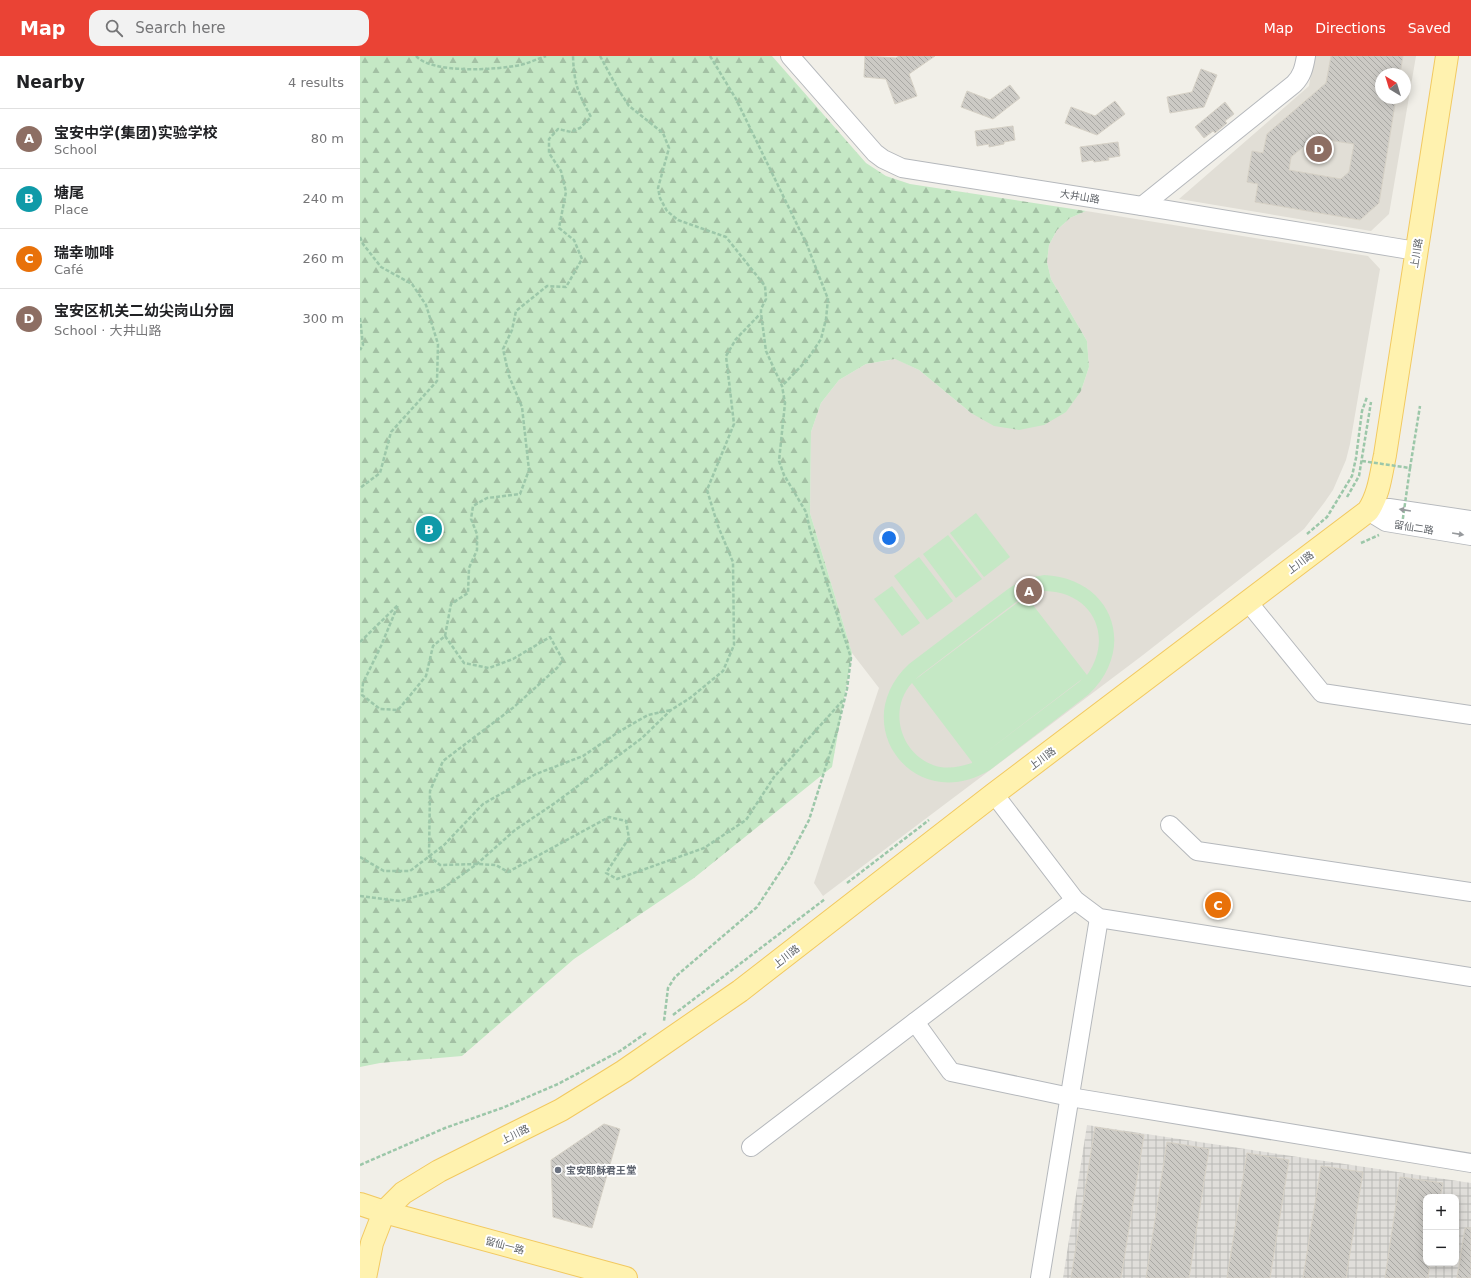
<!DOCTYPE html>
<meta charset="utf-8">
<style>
:root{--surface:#fff;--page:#f2f2f2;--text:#202124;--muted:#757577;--line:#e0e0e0;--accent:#ea4335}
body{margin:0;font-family:"DejaVu Sans","Noto Sans SC",sans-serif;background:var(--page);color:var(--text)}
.controls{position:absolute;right:12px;bottom:12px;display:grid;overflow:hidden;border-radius:8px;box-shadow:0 2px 10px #0003}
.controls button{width:36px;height:36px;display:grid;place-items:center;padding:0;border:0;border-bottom:1px solid var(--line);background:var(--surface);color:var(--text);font:20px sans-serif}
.compass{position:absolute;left:1015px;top:12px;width:36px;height:36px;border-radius:50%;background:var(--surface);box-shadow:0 2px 10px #0003;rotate:322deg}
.you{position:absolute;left:529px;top:482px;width:14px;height:14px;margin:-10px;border:3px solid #fff;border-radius:50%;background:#1a73e8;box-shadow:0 0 0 6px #1a73e833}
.badge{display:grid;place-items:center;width:26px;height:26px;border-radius:50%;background:var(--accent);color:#fff;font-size:13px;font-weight:700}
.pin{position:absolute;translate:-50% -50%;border:2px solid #fff;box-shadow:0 1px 4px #0006}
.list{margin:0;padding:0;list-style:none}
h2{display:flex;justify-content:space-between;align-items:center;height:52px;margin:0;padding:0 16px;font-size:17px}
h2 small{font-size:13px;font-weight:400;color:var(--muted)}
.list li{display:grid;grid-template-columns:26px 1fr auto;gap:12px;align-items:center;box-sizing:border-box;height:60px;padding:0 16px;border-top:1px solid var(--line)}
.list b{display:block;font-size:15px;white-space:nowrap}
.list p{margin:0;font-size:13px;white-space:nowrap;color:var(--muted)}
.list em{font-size:13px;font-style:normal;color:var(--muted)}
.icon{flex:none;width:22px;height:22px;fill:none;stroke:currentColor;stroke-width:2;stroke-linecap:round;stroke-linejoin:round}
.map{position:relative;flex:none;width:1111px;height:1222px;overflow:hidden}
header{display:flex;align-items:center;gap:24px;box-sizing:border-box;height:56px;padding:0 20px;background:var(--accent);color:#fff}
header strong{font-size:19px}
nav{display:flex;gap:22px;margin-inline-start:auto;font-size:14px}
.search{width:280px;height:36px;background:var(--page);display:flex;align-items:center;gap:10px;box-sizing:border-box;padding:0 14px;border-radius:12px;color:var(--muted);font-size:15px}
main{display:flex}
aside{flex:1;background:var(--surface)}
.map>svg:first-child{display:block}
.industrial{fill:url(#industrial-grid);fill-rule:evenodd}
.education{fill:#e1ded6;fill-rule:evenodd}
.forest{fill:url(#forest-firs)}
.pitch{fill:#c5e8c5;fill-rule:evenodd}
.building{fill:url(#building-back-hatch);stroke:#d6d1c6;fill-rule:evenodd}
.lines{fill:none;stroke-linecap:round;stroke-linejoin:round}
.minor-casing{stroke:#b5b8bc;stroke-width:20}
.major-casing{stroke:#f2c960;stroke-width:24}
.path{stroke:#9cc7a9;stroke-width:2.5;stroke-dasharray:4 2;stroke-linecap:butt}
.minor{stroke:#fff;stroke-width:18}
.major{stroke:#fff2af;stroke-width:22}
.path-bridge{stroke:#9cc7a9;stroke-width:2.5;stroke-dasharray:4 2;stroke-linecap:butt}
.oneway{fill:#979a9d}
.worship-dot{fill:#6b7280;stroke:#fff;stroke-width:1.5}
.labels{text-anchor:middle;stroke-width:4;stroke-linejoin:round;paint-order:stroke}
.street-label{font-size:10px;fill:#5f6368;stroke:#fff}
.worship-label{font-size:10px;font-weight:bold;fill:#5b616d;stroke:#fff;text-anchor:start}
</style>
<header>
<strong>Map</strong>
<div class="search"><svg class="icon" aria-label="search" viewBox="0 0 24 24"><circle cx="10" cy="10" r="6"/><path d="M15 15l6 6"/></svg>Search here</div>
<nav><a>Map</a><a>Directions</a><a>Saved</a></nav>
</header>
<main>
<aside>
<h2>Nearby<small>4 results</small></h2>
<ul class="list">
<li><span class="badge" style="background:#8d6e63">A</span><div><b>宝安中学(集团)实验学校</b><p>School</p></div><em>80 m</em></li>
<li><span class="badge" style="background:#0f9aa8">B</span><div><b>塘尾</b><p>Place</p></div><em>240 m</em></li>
<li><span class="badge" style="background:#e8710a">C</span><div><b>瑞幸咖啡</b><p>Café</p></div><em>260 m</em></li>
<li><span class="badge" style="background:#8d6e63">D</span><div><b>宝安区机关二幼尖岗山分园</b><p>School · 大井山路</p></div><em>300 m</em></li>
</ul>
</aside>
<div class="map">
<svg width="1111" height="1222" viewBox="0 0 1111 1222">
<defs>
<pattern id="industrial-grid" width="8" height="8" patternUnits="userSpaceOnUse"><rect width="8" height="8" fill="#e0deda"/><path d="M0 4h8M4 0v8" fill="none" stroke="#b9b8b5"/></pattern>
<pattern id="forest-firs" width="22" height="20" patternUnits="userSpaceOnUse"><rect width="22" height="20" fill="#c5e8c5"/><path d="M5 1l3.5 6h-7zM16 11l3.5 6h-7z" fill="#a3c0a4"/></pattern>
<pattern id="building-back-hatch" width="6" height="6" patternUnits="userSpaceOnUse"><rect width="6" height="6" fill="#cccac5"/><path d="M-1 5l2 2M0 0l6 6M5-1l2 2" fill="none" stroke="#a9a8a4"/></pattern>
</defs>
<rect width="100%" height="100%" fill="#f1efe8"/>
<!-- industrial -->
<path class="industrial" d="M727,1069L1111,1127V1222H703ZM1066,1141H1096V1207H1066Z"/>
<!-- education -->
<g class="education">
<path d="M954,0H1056L1029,158L1011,175L819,143L949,30ZM1021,18H1045V42H1021Z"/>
<polygon points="726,155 1008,200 1020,213 990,388 986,404 973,434 964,447 944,473 783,599 463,840 454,827 519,632 492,597 450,457 451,376 461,347 479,324 506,308 536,303 559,314 611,357 721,335 729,311 727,285 691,223 687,206 689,189 697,174 710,162"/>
</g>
<!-- forest -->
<polygon class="forest" points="0,0 412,0 506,107 526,120 550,128 726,155 710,162 697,174 689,189 687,206 691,223 727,285 729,311 721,335 706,356 684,369 659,374 634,370 611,357 559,314 535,303 506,308 479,324 461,347 451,376 450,457 492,597 472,711 334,822 214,903 102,1000 20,1007 0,1011"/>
<!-- pitch -->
<g class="pitch">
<polygon points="616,457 650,501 624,521 590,477"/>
<polygon points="588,479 622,523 596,542 563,498"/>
<polygon points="559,501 593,545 567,564 534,520"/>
<path d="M684,519C752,522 778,591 729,638L630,714C554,760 485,668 549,608L648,533C660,525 670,521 684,519ZM685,535C733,536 754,581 727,619L666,540L675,536ZM660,543L661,544L556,623L559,620ZM722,623L719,626L617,703ZM552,627L612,706V707C599,711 586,714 573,709C540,697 528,653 552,627Z"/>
<polygon points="532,530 560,567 542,580 514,543"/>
</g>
<!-- building -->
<g class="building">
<polygon points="505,0 536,2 539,0 575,0 549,18 557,40 535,48 526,23 504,21"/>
<path d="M971,0H1043L1040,18H1021V42H1036L1019,147L1000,164L895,146L898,128L887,126L892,95L903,97L907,78L966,27ZM954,82L994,88L989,116L981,123L929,114L931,101Z"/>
<polygon points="841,13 857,19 844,51 810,57 807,41 832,36"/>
<polygon points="650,29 660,42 633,63 601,51 607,35 630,44"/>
<polygon points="755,45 765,58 737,79 705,67 711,51 735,60"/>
<polygon points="865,46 874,58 865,65 867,67 855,77 853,75 844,82 835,71"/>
<polygon points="653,70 655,84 644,86 644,88 629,91 629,88 617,90 615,75"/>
<polygon points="758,86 760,100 748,102 749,104 734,106 733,104 722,106 720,91"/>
<polygon points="244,1068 260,1073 232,1172 193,1161 191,1104"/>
<polygon points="735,1071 784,1079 761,1222 711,1222"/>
<polygon points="807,1086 849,1093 829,1222 786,1222"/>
<polygon points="887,1097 929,1104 910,1222 867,1222"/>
<polygon points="961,1110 1003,1116 986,1222 943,1222"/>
<polygon points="1040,1121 1083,1127 1080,1141 1066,1141 1066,1207 1070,1207 1068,1222 1025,1222"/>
<polygon points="1105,1172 1111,1172 1111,1222 1097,1222"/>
</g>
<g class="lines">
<!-- minor casing -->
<g class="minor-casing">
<g id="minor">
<polyline points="430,0 515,97 523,103 542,112 807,154 1056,195"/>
<path d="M782,150L934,28C942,20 944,12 946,0"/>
<polyline points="1008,455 1026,466 1111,480"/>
<polyline points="1008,455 1029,452 1111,464"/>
<polyline points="888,546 962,637 1111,659"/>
<polyline points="634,738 715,844 739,862 1111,921"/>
<polyline points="810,769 837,795 1111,836"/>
<polyline points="555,966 591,1016 710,1041 1111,1107"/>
<polyline points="391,1091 715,844"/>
<polyline points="680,1222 739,862"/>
</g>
</g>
<!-- major casing -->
<g class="major-casing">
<g id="major">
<polyline points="0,1148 24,1156 266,1222"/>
<path d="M5,1222L12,1187L24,1156L43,1137L79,1115L201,1054L264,1015L380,935L634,738L1008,455C1019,439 1021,418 1025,399L1087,0"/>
</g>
</g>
<!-- path -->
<g class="path">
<path d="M56,0C72,18 137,14 160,9C169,7 177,3 186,0"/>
<polyline points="240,0 258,33 269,50 303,77 309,92 298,132 300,142 307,155 318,164 366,181 405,230 406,243 401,253 401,257 406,295 422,330 425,347 419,405 424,419 446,456 450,474 491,602 487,633 477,675 449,764 428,804 397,851 315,921 308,932 304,965"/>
<polyline points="350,0 376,43 447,189 468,243 466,263 461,283 447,304 422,330"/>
<polyline points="0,181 3,188 21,211 52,228 66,249 78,288 77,325 31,376 20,417 0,432"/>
<polyline points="0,262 3,289 0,294"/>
<polyline points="1050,412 1060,350"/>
<polyline points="987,441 999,420 1011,346"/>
<polyline points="947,478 967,461 992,420 996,402 1002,355 1007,341"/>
<polyline points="1001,487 1019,479"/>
<polyline points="85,580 104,607 129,612 153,603 190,581 203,604 197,612 154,651 83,705 70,735 69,800 80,809 117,808 136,809 148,816 249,761 266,765 269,782 246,817 257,823 344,792 386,764 414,721 484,643"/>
<path d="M0,586L38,549L21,590L3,627L2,639L20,653L38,654L66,620L73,590L85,580L91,548L108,537L109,512L117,494V478L111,463L113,450L127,442L160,438L169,414L162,351L149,320L143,293L152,274L156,255L187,230L206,231L222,203L214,184L199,172L206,136L201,115L189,97V83L198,73L211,76L220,72L231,61C218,37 214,28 213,0"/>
<polyline points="0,801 24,815 50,815 84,789 123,748 176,718 223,700 260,675 288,659 311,654"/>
<polyline points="487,827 569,764"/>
<polyline points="0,840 40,845 82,833 117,808 155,774 195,747 282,682 311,654 330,642 363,615 374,589 373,506 358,470 347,434 374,368 366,300 376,283 400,258"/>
<polyline points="313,959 465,843"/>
<polyline points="0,1109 85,1072 142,1052 198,1028 260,995 286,977"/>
</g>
<!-- minor -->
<use href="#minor" class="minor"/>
<!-- major -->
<use href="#major" class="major"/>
<!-- path-bridge -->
<polyline class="path-bridge" points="1002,405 1050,412 1041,476"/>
</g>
<!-- one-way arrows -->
<defs><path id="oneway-solid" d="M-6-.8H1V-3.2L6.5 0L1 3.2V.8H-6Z"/></defs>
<g class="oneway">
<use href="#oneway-solid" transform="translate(1045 454) rotate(-171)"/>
<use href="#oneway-solid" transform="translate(1098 478) rotate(9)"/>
</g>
<!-- markers -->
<circle class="worship-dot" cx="198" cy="1114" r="4"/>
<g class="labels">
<!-- street labels -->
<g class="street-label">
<text transform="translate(720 140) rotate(9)" y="4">大井山路</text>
<text transform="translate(1056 197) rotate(-81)" y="4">上川路</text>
<text transform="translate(1054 471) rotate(9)" y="4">留仙二路</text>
<text transform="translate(940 506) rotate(-37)" y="4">上川路</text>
<text transform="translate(682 702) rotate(-37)" y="4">上川路</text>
<text transform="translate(426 900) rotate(-38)" y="4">上川路</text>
<text transform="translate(155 1078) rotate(-27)" y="4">上川路</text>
<text transform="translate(145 1189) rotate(15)" y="4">留仙一路</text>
</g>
<!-- worship labels -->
<g class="worship-label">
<text x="206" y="1118">宝安耶稣君王堂</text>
</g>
</g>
</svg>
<div class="controls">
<button>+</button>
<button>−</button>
</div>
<svg class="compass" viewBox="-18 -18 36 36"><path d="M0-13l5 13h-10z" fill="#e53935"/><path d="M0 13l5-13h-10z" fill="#757577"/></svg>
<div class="you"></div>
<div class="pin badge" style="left:669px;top:535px;background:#8d6e63">A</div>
<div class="pin badge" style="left:69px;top:473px;background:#0f9aa8">B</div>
<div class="pin badge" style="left:858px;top:849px;background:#e8710a">C</div>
<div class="pin badge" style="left:959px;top:93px;background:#8d6e63">D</div>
</div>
</main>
